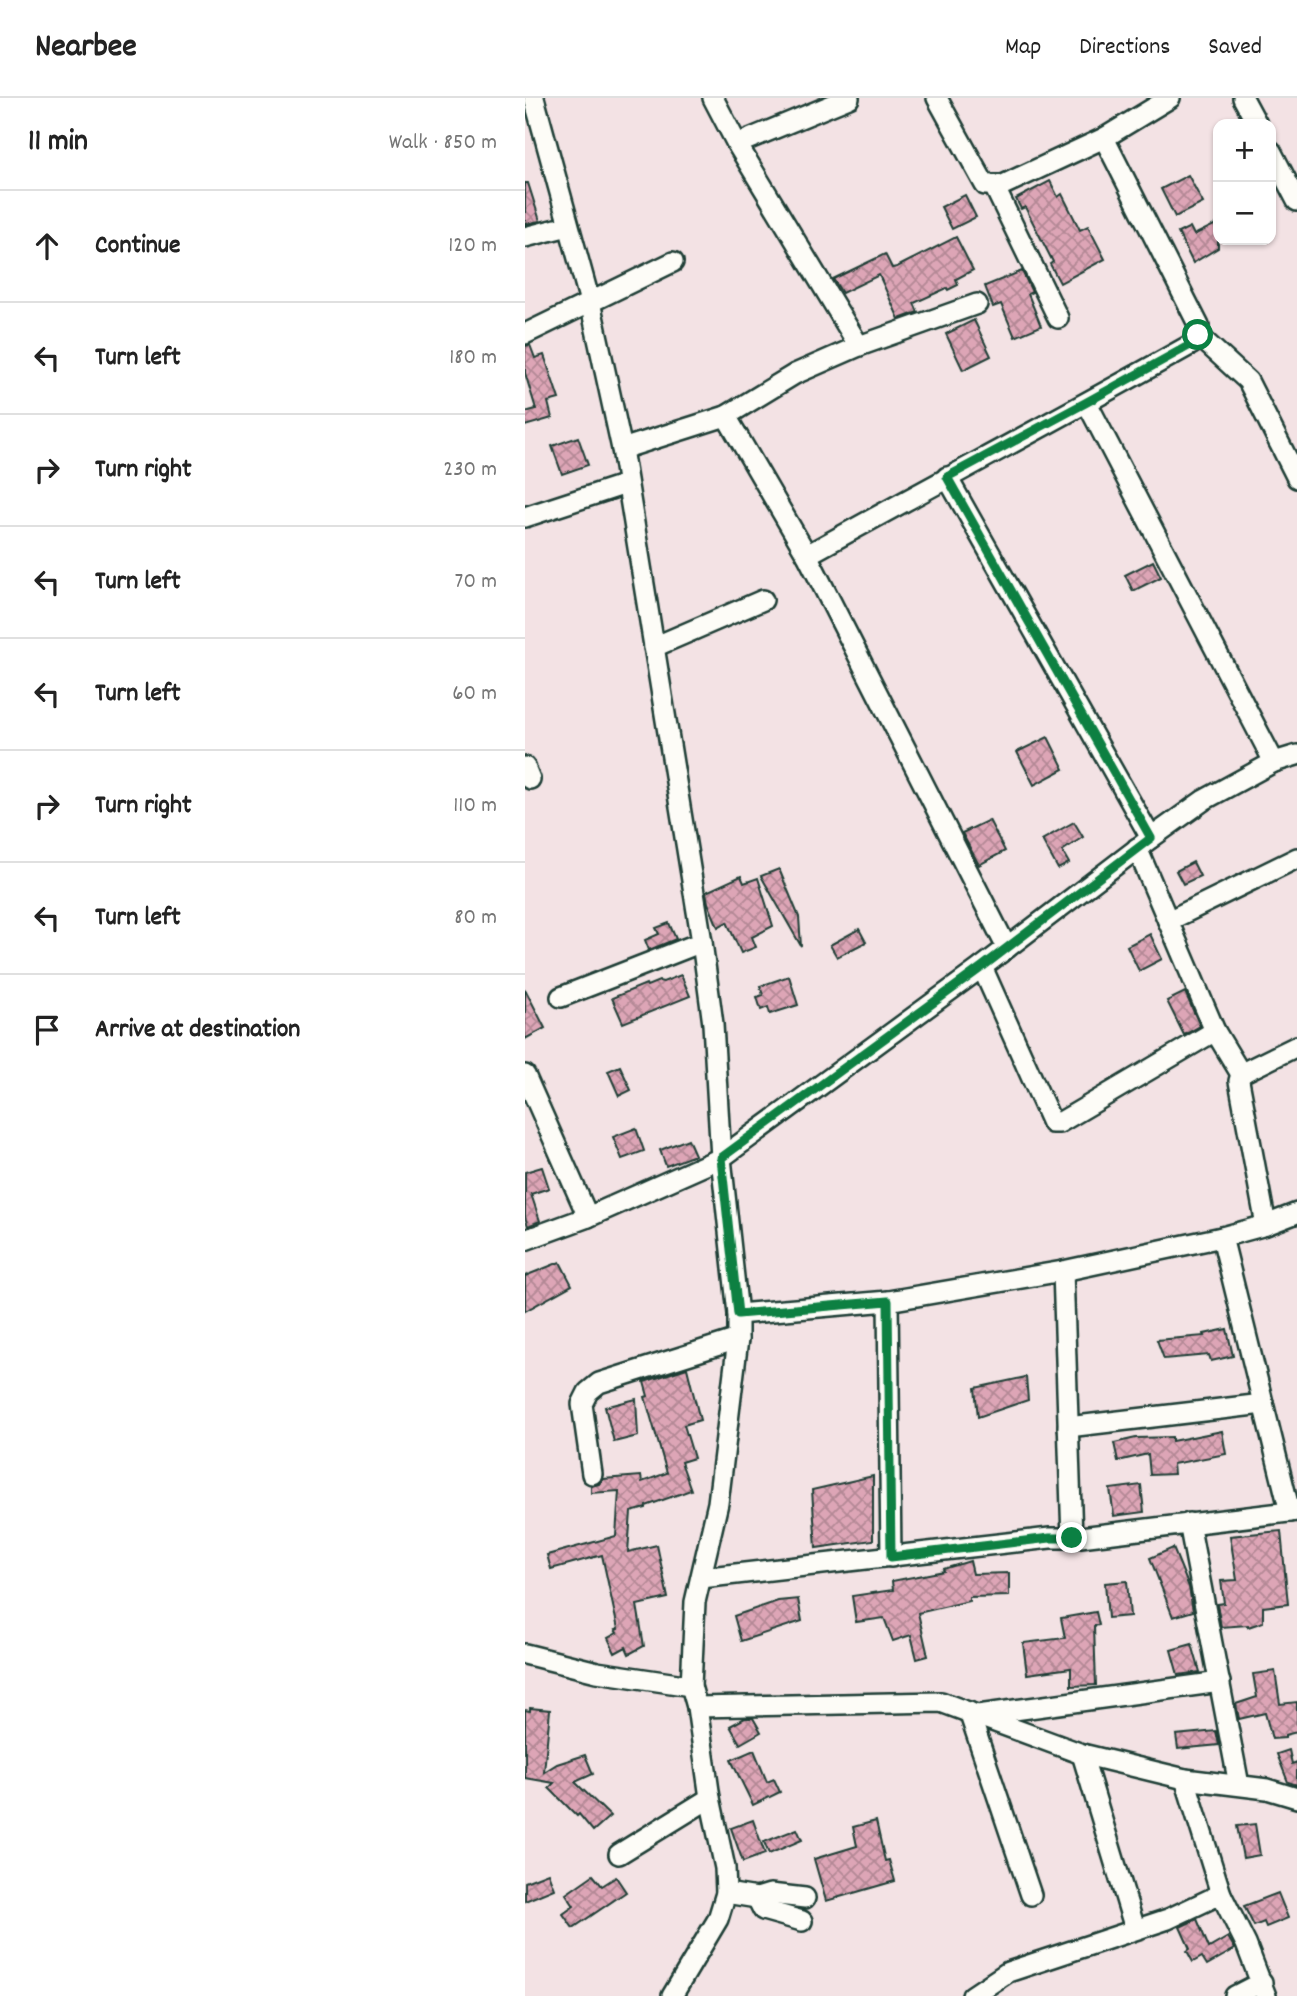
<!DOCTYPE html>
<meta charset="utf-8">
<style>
:root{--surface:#fff;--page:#f2f2f2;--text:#222;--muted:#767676;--line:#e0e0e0}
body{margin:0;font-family:Dekko,sans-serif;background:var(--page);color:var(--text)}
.controls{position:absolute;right:21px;top:21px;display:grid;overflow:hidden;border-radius:14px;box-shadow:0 2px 5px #0004}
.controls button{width:63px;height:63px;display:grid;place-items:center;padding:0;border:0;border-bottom:2px solid var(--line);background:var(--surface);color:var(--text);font:35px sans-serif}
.stop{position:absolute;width:21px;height:21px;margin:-16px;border:5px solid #0b8043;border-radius:50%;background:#fff}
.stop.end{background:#0b8043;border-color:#fff;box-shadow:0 2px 7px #0008}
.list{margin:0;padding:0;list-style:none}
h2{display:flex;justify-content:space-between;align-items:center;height:91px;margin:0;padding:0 28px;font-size:30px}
h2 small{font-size:23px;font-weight:400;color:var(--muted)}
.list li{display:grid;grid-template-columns:46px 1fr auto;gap:21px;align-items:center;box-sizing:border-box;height:112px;padding:0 28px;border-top:2px solid var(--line)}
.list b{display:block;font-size:26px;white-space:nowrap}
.list em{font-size:23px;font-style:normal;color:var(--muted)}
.icon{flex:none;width:38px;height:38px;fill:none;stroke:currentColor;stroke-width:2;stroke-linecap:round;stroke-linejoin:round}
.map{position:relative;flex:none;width:772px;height:1898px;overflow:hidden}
header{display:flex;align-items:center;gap:42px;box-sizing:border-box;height:98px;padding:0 35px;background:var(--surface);border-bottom:2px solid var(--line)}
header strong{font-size:33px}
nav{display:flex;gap:38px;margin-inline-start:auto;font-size:24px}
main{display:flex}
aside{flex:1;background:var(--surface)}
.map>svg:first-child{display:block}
.building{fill:url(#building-cross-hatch);stroke:#1f3d34;stroke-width:2}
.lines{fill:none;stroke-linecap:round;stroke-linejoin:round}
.street-casing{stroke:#1f3d34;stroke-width:24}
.street{stroke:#fdfcf7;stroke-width:19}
.route{stroke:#0b8043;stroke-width:9}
</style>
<header>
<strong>Nearbee</strong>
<nav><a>Map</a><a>Directions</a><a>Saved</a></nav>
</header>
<main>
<aside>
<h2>11 min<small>Walk · 850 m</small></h2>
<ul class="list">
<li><svg class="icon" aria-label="ahead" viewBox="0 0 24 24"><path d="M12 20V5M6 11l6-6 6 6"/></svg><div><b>Continue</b></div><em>120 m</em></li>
<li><svg class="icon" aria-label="left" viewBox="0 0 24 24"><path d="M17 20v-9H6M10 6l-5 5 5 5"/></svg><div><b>Turn left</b></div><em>180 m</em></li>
<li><svg class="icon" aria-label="right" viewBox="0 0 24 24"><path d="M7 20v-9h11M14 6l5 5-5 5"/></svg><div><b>Turn right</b></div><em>230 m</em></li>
<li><svg class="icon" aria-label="left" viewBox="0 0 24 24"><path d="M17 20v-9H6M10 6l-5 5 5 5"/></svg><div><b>Turn left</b></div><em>70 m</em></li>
<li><svg class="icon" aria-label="left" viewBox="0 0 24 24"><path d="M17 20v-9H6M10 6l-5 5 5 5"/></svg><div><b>Turn left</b></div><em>60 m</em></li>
<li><svg class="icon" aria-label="right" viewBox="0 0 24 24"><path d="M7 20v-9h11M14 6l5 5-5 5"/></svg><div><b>Turn right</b></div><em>110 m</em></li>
<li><svg class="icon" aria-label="left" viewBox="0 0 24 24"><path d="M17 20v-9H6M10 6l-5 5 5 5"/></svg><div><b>Turn left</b></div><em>80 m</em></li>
<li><svg class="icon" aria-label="arrive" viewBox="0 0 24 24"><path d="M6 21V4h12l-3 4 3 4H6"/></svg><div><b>Arrive at destination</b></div></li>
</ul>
</aside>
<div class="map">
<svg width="772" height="1898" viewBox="0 0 772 1898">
<defs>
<pattern id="building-cross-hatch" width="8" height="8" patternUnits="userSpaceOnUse" patternTransform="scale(1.75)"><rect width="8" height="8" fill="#dda5b6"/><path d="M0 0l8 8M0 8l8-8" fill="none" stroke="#b38895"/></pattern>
</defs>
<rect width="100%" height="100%" fill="#f3e2e4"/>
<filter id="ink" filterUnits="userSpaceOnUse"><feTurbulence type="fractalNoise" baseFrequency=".0143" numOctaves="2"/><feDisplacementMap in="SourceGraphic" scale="14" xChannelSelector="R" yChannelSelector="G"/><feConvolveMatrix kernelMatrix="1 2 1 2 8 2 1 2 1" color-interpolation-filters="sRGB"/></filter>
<g filter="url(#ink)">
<!-- building -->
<g class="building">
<polygon points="663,77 678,105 650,119 636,91"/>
<polygon points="525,83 533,99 537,96 555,132 563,128 580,161 535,185 525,166 528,164 500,109 496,111 491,101"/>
<polygon points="0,85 3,85 15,123 0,126"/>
<polygon points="440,97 451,119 427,131 416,109"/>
<polygon points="693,125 693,150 668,165 653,135 665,129 669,137"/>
<polygon points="431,139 448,172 431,181 433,187 423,192 422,190 389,205 393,214 374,221 354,177 317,195 308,181 360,156 367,170 372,169"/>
<polygon points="497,173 507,194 503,196 516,228 490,239 476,206 468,209 460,188"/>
<polygon points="449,222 466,258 438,272 421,236"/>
<polygon points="5,247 10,260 19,257 34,301 23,304 27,320 0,328 0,314 11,311 0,275 0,248"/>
<polygon points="53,339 63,367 37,376 27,348"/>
<polygon points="628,463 636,479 608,493 600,477"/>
<polygon points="523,639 539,671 509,687 492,654"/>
<polygon points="464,722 480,753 454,767 437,735"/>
<polygon points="549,724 558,739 537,753 544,765 533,771 517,742"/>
<polygon points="668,764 675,778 658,786 651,773"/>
<polygon points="254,771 274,819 276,848 236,778"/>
<polygon points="216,778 219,785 233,780 248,828 227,839 231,849 216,855 202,824 193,829 183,805 181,794"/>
<polygon points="144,825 151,841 124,852 120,842 134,836 131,830"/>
<polygon points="334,831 341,844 312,859 305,847"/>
<polygon points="625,836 637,861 614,873 602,848"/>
<polygon points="156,877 165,898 98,925 87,900 121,886 122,888 134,883 138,884"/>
<polygon points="264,878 273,907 245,916 243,909 236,912 232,899 238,897 235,888"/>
<polygon points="0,891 20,930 0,941"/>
<polygon points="660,894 675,928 659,937 642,903"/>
<polygon points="95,968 106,992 94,998 83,973"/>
<polygon points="111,1030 119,1053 97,1061 88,1039"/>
<polygon points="163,1041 170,1057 141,1068 135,1052"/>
<polygon points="17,1069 24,1090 6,1096 15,1123 3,1128 0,1119 0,1074"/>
<polygon points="35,1164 47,1187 0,1213 0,1178"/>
<polygon points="702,1231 708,1258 686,1263 684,1257 639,1261 632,1242 680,1238 679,1236"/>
<polygon points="162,1270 175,1322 159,1327 169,1360 156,1364 166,1392 121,1408 121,1410 106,1414 103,1454 132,1447 143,1500 112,1507 119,1548 104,1556 101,1549 90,1555 83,1540 92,1535 90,1532 93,1531 77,1457 26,1471 22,1457 91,1438 94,1393 66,1395 66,1388 74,1386 78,1381 116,1378 117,1384 142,1375 120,1299 123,1298 119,1284"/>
<polygon points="501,1279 503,1302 453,1319 450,1290"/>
<polygon points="111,1301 113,1338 89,1344 80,1309"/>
<polygon points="697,1333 701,1356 648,1366 649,1376 625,1377 623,1356 593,1363 589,1345 611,1340 647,1339 647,1343"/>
<polygon points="348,1378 348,1442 291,1450 287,1392"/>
<polygon points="616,1387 619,1414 589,1418 585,1391"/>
<polygon points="756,1433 763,1506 738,1509 738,1524 723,1529 723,1527 696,1529 692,1506 699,1505 696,1483 712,1482 705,1438"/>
<polygon points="648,1450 664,1489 668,1513 648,1519 625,1460"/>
<polygon points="445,1463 448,1476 484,1475 484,1498 444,1499 444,1503 393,1515 403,1558 392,1561 386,1537 368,1543 359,1520 331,1524 327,1498 368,1492 367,1483 419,1473 418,1471"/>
<polygon points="602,1483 605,1518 583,1520 580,1485"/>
<polygon points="273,1501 277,1523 216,1543 209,1518 253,1503"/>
<polygon points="571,1514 574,1527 569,1528 571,1587 546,1588 546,1570 502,1576 498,1545 540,1540 536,1520"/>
<polygon points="667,1546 675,1574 653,1577 646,1552"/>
<polygon points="750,1573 755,1606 772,1604 772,1634 760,1637 760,1640 747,1641 740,1615 714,1621 711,1606 732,1599 728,1576"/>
<polygon points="5,1610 25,1612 19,1674 32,1666 60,1657 68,1676 50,1684 85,1718 68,1733 54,1716 52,1718 24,1690 29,1685 0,1680 0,1612 5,1613"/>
<polygon points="220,1620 228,1620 236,1634 215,1646 205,1628"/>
<polygon points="691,1633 694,1647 653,1651 651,1637"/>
<polygon points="229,1652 242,1684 249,1681 255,1694 228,1707 206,1662"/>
<polygon points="764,1652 767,1666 772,1664 772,1687 763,1684 752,1656"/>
<polygon points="228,1722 240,1756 218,1764 206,1730"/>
<polygon points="351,1723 360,1763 364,1762 370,1783 301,1803 289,1761 332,1748 328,1729"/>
<polygon points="730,1726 735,1757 718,1760 712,1728"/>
<polygon points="272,1731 277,1742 244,1756 239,1744"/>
<polygon points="23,1775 29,1791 0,1803 0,1784"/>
<polygon points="68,1777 77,1788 91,1779 101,1794 48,1830 38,1816 49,1808 41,1796"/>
<polygon points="753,1795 763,1820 741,1829 739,1824 729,1828 719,1808"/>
<polygon points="672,1821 684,1850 703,1839 710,1851 682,1867 677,1859 668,1864 662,1853 665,1851 655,1829"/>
</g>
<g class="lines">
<!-- street casing -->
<g class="street-casing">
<g id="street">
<polyline points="9,0 65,204 97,351 177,844 188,926 196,1060 213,1216 213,1241 193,1405 170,1504 166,1588 172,1609 185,1700 200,1770 201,1795 193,1821 147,1898"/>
<polyline points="188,0 212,46 334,248"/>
<polyline points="412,0 460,87 478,87 579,40 645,0"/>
<polyline points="718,0 732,26"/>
<polyline points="212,46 324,0"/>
<polyline points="746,53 772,103"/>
<polyline points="469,88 533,220"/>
<polyline points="0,139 43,128"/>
<polyline points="0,236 148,164"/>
<polyline points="673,237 723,283 772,380"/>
<polyline points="562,305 749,664"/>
<polyline points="201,318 282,457 482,850"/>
<polyline points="97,351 201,318 270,276 334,248 452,206"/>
<polyline points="422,379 626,740"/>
<polyline points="0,419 101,386"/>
<path d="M282,457C410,386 539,318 667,246L673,237L674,228L579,40"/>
<polyline points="129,549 238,502"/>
<polyline points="0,669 5,681"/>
<polyline points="612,750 690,933"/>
<polyline points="643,823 772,760"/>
<polyline points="457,869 527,1025 534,1025 690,933 716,976"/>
<polyline points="36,899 177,844"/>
<polyline points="0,977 63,1119"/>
<polyline points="741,1127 714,983 716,976 721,973 772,948"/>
<polyline points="697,1139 765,1414"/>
<polyline points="0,1142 63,1119 196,1060 457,869 626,740 679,702 749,664 772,657"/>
<polyline points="538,1173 547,1440"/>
<polyline points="363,1203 366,1459"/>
<polyline points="213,1216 363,1203 538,1173 697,1139 741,1127 772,1115"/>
<polyline points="543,1329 738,1306"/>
<polyline points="67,1376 57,1306 63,1294 74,1285 213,1241"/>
<polyline points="664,1425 714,1687"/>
<polyline points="176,1480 525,1440 547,1440 772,1413"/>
<polyline points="0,1556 72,1574 166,1588"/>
<polyline points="172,1609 416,1604 557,1656 660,1681 742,1691 772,1700"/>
<polyline points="444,1614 506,1797"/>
<polyline points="453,1617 695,1584"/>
<polyline points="557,1656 610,1831"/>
<polyline points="660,1681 696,1796 721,1846 741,1898"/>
<polyline points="94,1756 185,1700"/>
<polyline points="201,1795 232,1800 245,1796 280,1800"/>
<polyline points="232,1800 238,1812 277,1823"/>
<polyline points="447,1898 483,1874 643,1821 696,1796"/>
<polyline points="710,1898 737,1884"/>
</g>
</g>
<!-- street -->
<use href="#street" class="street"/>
</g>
</g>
<g class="lines" filter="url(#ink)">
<!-- route -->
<polyline class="route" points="547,1440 525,1440 366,1459 363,1203 213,1216 196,1060 457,869 626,740 422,379 562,304 667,246 673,237"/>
</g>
</svg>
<div class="controls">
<button>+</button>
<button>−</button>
</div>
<div class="stop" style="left:673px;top:237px"></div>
<div class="stop end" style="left:547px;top:1440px"></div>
</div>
</main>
